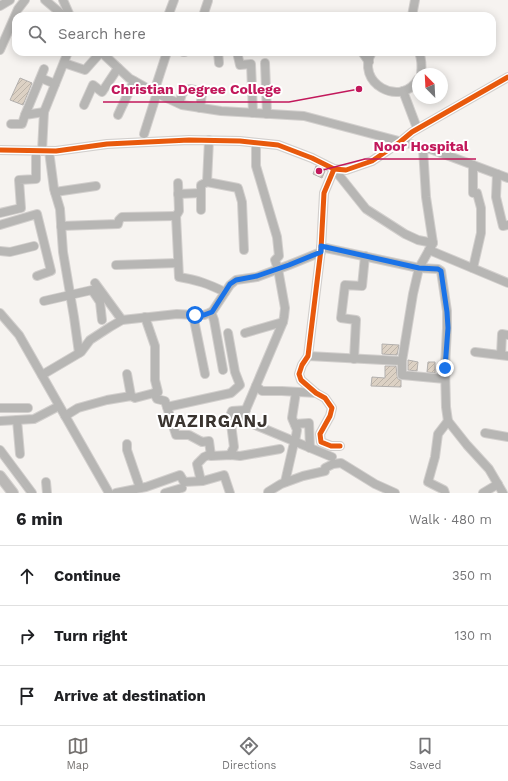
<!DOCTYPE html>
<meta charset="utf-8">
<style>
:root{--surface:#fff;--page:#f6f6f6;--text:#202124;--muted:#757577;--line:#e0e0e0;--accent:#757270}
body{margin:0;font-family:"Work Sans",sans-serif;background:var(--page);color:var(--text)}
.compass{position:absolute;left:412px;top:68px;width:36px;height:36px;border-radius:50%;background:var(--surface);box-shadow:0 2px 10px #0003;rotate:336deg}
.stop{position:absolute;width:12px;height:12px;margin:-9px;border:3px solid #1a73e8;border-radius:50%;background:#fff}
.stop.end{background:#1a73e8;border-color:#fff;box-shadow:0 1px 4px #0008}
.list{margin:0;padding:0;list-style:none}
h2{display:flex;justify-content:space-between;align-items:center;height:52px;margin:0;padding:0 16px;font-size:17px}
h2 small{font-size:13px;font-weight:400;color:var(--muted)}
.list li{display:grid;grid-template-columns:26px 1fr auto;gap:12px;align-items:center;box-sizing:border-box;height:60px;padding:0 16px;border-top:1px solid var(--line)}
.list b{display:block;font-size:15px;white-space:nowrap}
.list em{font-size:13px;font-style:normal;color:var(--muted)}
.icon{flex:none;width:22px;height:22px;fill:none;stroke:currentColor;stroke-width:2;stroke-linecap:round;stroke-linejoin:round}
.map{position:relative;flex:none;width:508px;height:493px;overflow:hidden}
.search{position:absolute;background:var(--surface);box-shadow:0 2px 10px #0003;left:12px;right:12px;top:12px;height:44px;display:flex;align-items:center;gap:10px;box-sizing:border-box;padding:0 14px;border-radius:12px;color:var(--muted);font-size:15px}
.sheet{height:232px;background:var(--surface)}
nav{display:flex;justify-content:space-around;align-items:center;box-sizing:border-box;height:56px;border-top:1px solid var(--line);background:var(--surface);font-size:11px;color:var(--muted)}
nav a{display:grid;justify-items:center;gap:2px}
nav .on{color:var(--accent)}
.map>svg:first-child{display:block}
.building{fill:url(#building-hatch);stroke:#b3b0ae}
.lines{fill:none;stroke-linecap:round;stroke-linejoin:round}
.minor-casing{stroke:#d2cfcd;stroke-width:10}
.major-casing{stroke:#d2cfcd;stroke-width:12}
.minor{stroke:#b7b6b4;stroke-width:8}
.major{stroke:#bab8b6;stroke-width:10}
.rail{stroke:#bab8b6;stroke-width:1.5}
.cycleway-casing{stroke:#fff;stroke-width:8}
.cycleway{stroke:#e8590c;stroke-width:5}
.route{stroke:#1a73e8;stroke-width:5}
.labels{text-anchor:middle;stroke-width:4;stroke-linejoin:round;paint-order:stroke}
.district-label{font-size:17px;font-weight:bold;letter-spacing:1px;fill:#3a342f;stroke:#fff}
.leader{fill:none;stroke:#c2185b;stroke-width:1.5}
.callout-dot{fill:#c2185b;stroke:#fff;stroke-width:1.5}
.callout-label{font-size:14px;text-anchor:middle;font-weight:bold;fill:#c2185b;stroke:#fff;stroke-width:4;stroke-linejoin:round;paint-order:stroke}
</style>
<div class="map">
<svg width="508" height="493" viewBox="0 0 508 493">
<defs>
<pattern id="building-hatch" width="6" height="6" patternUnits="userSpaceOnUse"><rect width="6" height="6" fill="#dcd1c4"/><path d="M-1 1l2-2M0 6l6-6M5 7l2-2" fill="none" stroke="#bdb4a9"/></pattern>
</defs>
<rect width="100%" height="100%" fill="#f6f3f0"/>
<!-- building -->
<g class="building">
<polygon points="20,78 32,83 23,105 10,100"/>
<polygon points="316,166 325,171 322,178 313,174"/>
<polygon points="382,344 399,345 397,355 382,354"/>
<polygon points="408,360 418,362 417,371 408,370"/>
<polygon points="428,362 435,362 435,373 427,372"/>
<polygon points="385,366 396,366 397,375 398,379 401,380 401,387 371,386 372,377 385,378"/>
</g>
<g class="lines">
<!-- minor casing -->
<g class="minor-casing">
<g id="minor">
<polyline points="45,0 64,16"/>
<polyline points="63,0 70,16"/>
<polyline points="0,6 10,0"/>
<polyline points="168,16 174,0"/>
<polyline points="203,16 208,1"/>
<polyline points="412,16 415,0"/>
<polyline points="0,50 18,9 25,0"/>
<polyline points="101,52 129,78 154,92 182,105 221,111 304,116 433,150 508,178"/>
<polyline points="183,52 185,52"/>
<polyline points="218,52 219,63"/>
<polyline points="237,52 240,65 251,64 253,113"/>
<polyline points="362,52 369,62"/>
<path d="M372,52C354,82 401,109 418,79"/>
<path d="M419,52C422,60 422,66 421,74"/>
<polyline points="64,63 85,70 101,52"/>
<polyline points="265,63 267,114"/>
<polyline points="41,78 55,84"/>
<polyline points="403,91 417,128"/>
<polyline points="154,92 167,52"/>
<path d="M179,103C180,101 181,97 182,94C187,86 196,89 202,94L200,108"/>
<polyline points="84,105 93,85 102,92 118,68"/>
<polyline points="25,115 44,69"/>
<polyline points="118,115 134,81"/>
<polyline points="11,124 22,124 25,115 44,112"/>
<polyline points="144,134 157,93"/>
<polyline points="423,148 426,197 433,243 419,268 413,294 402,361 402,375 445,379"/>
<polyline points="0,150 56,151 107,144 189,140 240,141 278,145 312,158 334,169 346,170 372,161 400,142 412,132 508,77"/>
<polyline points="42,151 44,112 68,52"/>
<polyline points="49,151 54,189 60,209 63,252 74,317 79,353"/>
<polyline points="497,174 496,197 503,226 508,225"/>
<polyline points="207,182 238,188 242,202 244,250"/>
<path d="M178,183L179,211L176,216L179,277C198,280 208,284 225,292"/>
<polyline points="55,192 96,186"/>
<polyline points="178,194 201,193"/>
<polyline points="201,210 201,185 207,182 209,140"/>
<polyline points="0,213 21,208 19,180 36,179 36,151"/>
<polyline points="0,225 37,214 51,271 37,276"/>
<polyline points="61,226 118,224 119,220 122,217 176,216"/>
<polyline points="321,247 419,268 438,269 441,271 447,311 447,328 445,368 446,407 448,421 467,445 489,469 503,493"/>
<polyline points="429,250 508,283"/>
<polyline points="0,251 10,252 34,246"/>
<polyline points="116,265 178,263"/>
<polyline points="473,268 481,233 481,208 477,193 473,193 473,165"/>
<polyline points="95,283 122,320"/>
<polyline points="44,301 92,290 100,302 102,320"/>
<polyline points="211,312 214,320 223,370"/>
<polyline points="0,313 19,335 109,493"/>
<polyline points="193,315 205,374"/>
<polyline points="283,322 244,414 248,422 332,457"/>
<polyline points="245,333 283,322 284,317 285,308 278,269 275,260 279,256 277,237 256,166 256,143"/>
<polyline points="475,352 508,356"/>
<polyline points="501,355 502,334 508,335"/>
<polyline points="308,356 402,361"/>
<polyline points="354,359 356,320 341,318 345,285 362,286 365,256"/>
<polyline points="127,374 131,396"/>
<polyline points="42,375 81,352 90,340 110,327 122,320 177,314 195,315 204,315 212,312 230,285 236,280 257,277 289,265 321,252"/>
<polyline points="256,386 262,391 282,391 316,393"/>
<polyline points="154,393 157,399 165,401 176,435 189,435 202,442 209,441 211,456 231,455 240,456 280,449"/>
<polyline points="167,407 231,393 240,385 235,372 228,333"/>
<polyline points="0,408 28,408"/>
<polyline points="65,416 78,408 107,400 131,396 135,398 158,392 155,380 155,346 145,317"/>
<polyline points="17,420 20,454"/>
<polyline points="0,421 34,419 59,406"/>
<polyline points="295,424 309,423 310,448"/>
<polyline points="485,433 508,437"/>
<polyline points="127,444 127,450 140,488"/>
<polyline points="340,446 331,446 321,442 320,434 330,416 332,408 325,398 316,393 301,380 299,374 302,365 308,356 321,249 324,193 334,169 366,209 405,234 418,240 433,243"/>
<polyline points="0,450 32,493"/>
<polyline points="230,455 234,447 230,416 232,411 246,410"/>
<polyline points="201,481 197,464 204,457 211,454"/>
<polyline points="46,482 47,493"/>
<polyline points="285,482 293,447 295,441 297,430 292,418 296,392"/>
<polyline points="116,493 146,487 180,475 184,482 203,481 224,475 230,493"/>
<polyline points="165,493 182,488"/>
<polyline points="268,493 268,492 281,484 303,476 325,471 325,468 333,464 341,463 375,484 395,493"/>
<polyline points="445,493 444,490 428,482 435,457 438,434 448,421"/>
<polyline points="483,493 498,484"/>
</g>
</g>
<!-- major casing -->
<g class="major-casing">
<polyline id="major" points="0,476 13,493"/>
</g>
<!-- minor -->
<use href="#minor" class="minor"/>
<!-- major -->
<use href="#major" class="major"/>
<!-- rail -->
<polyline class="rail" points="0,455 30,493"/>
<!-- cycleway casing -->
<g class="cycleway-casing">
<g id="cycleway">
<polyline points="0,150 56,151 107,144 189,140 240,141 278,145 312,158 334,169 346,170 372,161 400,142 412,132 508,77"/>
<polyline points="334,169 324,193 321,249 308,356 302,365 299,374 301,380 316,393 325,398 332,408 330,416 320,434 321,442 331,446 340,446"/>
</g>
</g>
<!-- cycleway -->
<use href="#cycleway" class="cycleway"/>
</g>
<g class="lines">
<!-- route -->
<polyline class="route" points="195,315 204,315 212,312 230,284 236,280 257,276 289,265 321,252 321,246 419,268 438,269 441,271 447,312 448,328 445,368"/>
</g>
<g class="labels">
<!-- district labels -->
<g class="district-label">
<text x="213" y="427">WAZIRGANJ</text>
</g>
</g>
<!-- callouts -->
<path class="leader" d="M359 89L289 102H103M319 171L365 159H476"/>
<g class="callout-dot">
<circle cx="359" cy="89" r="4"/>
<circle cx="319" cy="171" r="4"/>
</g>
<g class="callout-label">
<text x="196" y="94">Christian Degree College</text>
<text x="421" y="151">Noor Hospital</text>
</g>
</svg>
<svg class="compass" viewBox="-18 -18 36 36"><path d="M0-13l5 13h-10z" fill="#e53935"/><path d="M0 13l5-13h-10z" fill="#757577"/></svg>
<div class="stop" style="left:195px;top:315px"></div>
<div class="stop end" style="left:445px;top:368px"></div>
<div class="search"><svg class="icon" aria-label="search" viewBox="0 0 24 24"><circle cx="10" cy="10" r="6"/><path d="M15 15l6 6"/></svg>Search here</div>
</div>
<section class="sheet">
<h2>6 min<small>Walk · 480 m</small></h2>
<ul class="list">
<li><svg class="icon" aria-label="ahead" viewBox="0 0 24 24"><path d="M12 20V5M6 11l6-6 6 6"/></svg><div><b>Continue</b></div><em>350 m</em></li>
<li><svg class="icon" aria-label="right" viewBox="0 0 24 24"><path d="M7 20v-9h11M14 6l5 5-5 5"/></svg><div><b>Turn right</b></div><em>130 m</em></li>
<li><svg class="icon" aria-label="arrive" viewBox="0 0 24 24"><path d="M6 21V4h12l-3 4 3 4H6"/></svg><div><b>Arrive at destination</b></div></li>
</ul>
</section>
<nav>
<a class="on"><svg class="icon" aria-label="map" viewBox="0 0 24 24"><path d="M3 6l6-2 6 2 6-2v14l-6 2-6-2-6 2zM9 4v14M15 6v14"/></svg>Map</a>
<a><svg class="icon" aria-label="directions" viewBox="0 0 24 24"><path d="M12 3l9 9-9 9-9-9zM9 14v-3h6M13 9l2 2-2 2"/></svg>Directions</a>
<a><svg class="icon" aria-label="saved" viewBox="0 0 24 24"><path d="M7 4h10v16l-5-4-5 4z"/></svg>Saved</a>
</nav>
